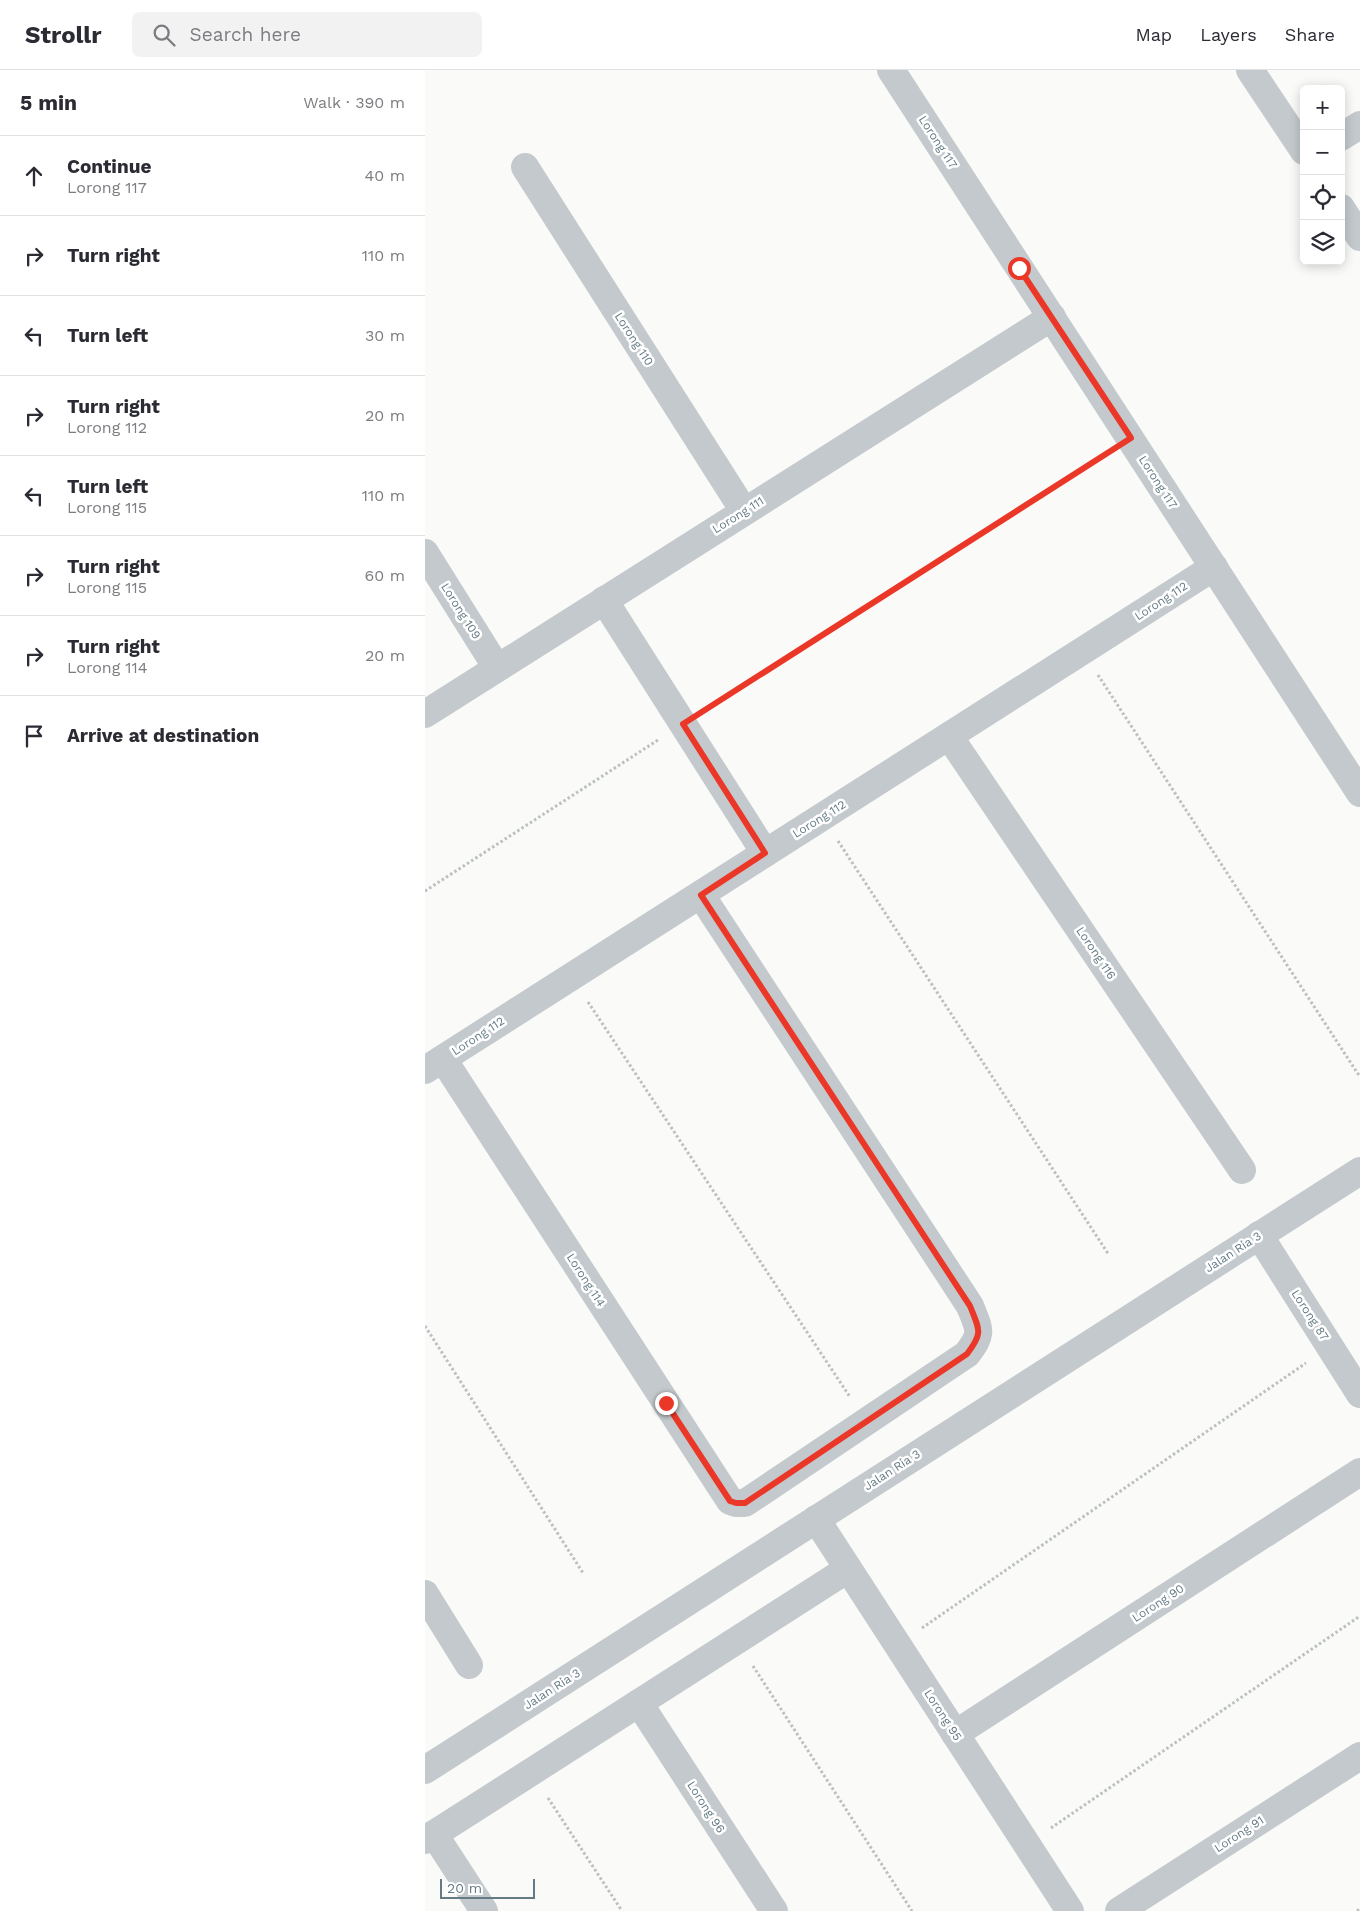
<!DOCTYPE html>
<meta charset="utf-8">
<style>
:root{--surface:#fff;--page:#f2f2f3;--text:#2b2b33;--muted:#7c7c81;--line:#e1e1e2}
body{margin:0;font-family:"Work Sans",sans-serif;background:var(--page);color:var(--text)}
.controls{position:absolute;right:15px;top:15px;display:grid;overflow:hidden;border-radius:8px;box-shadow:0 2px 12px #0003}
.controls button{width:45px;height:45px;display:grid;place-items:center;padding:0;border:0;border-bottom:1px solid var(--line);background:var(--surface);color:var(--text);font:25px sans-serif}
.scale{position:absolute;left:15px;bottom:12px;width:95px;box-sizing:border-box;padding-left:5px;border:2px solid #647a84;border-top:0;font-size:14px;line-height:18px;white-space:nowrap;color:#647a84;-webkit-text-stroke:4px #fff;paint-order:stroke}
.stop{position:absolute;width:15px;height:15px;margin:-11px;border:4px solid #eb3727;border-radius:50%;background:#fff}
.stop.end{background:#eb3727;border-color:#fff;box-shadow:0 1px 5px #0008}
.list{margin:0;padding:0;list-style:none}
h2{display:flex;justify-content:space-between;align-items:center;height:65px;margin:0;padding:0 20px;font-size:21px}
h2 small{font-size:16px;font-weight:400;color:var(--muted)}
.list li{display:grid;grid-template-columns:32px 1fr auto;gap:15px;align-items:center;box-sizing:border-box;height:80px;padding:0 20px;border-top:1px solid var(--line)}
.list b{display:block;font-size:19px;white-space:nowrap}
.list p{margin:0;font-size:16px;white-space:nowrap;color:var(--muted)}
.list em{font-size:16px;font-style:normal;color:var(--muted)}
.icon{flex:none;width:28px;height:28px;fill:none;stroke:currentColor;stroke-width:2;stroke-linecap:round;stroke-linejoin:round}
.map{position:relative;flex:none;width:935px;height:1841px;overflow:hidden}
header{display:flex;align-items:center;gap:30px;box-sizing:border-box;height:70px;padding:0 25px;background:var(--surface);border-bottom:1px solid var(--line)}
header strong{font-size:24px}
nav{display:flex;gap:28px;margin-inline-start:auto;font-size:18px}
.search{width:350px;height:45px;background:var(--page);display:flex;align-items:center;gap:12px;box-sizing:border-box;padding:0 18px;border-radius:8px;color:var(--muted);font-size:19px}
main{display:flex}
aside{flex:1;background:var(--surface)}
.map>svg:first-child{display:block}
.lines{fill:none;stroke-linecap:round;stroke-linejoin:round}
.path{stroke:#bbc0c2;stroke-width:3;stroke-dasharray:2.5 2.5;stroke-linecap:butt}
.minor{stroke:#c3c9cc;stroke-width:28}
.route{stroke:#eb3727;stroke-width:6}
.labels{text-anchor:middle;stroke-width:5;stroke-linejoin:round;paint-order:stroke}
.street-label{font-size:12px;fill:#647a84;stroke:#fff}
</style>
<header>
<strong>Strollr</strong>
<div class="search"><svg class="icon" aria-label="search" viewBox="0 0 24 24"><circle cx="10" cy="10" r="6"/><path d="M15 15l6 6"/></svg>Search here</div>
<nav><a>Map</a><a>Layers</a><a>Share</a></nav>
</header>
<main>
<aside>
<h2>5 min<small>Walk · 390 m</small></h2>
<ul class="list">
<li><svg class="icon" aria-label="ahead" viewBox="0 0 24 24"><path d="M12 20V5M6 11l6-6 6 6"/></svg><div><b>Continue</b><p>Lorong 117</p></div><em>40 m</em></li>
<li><svg class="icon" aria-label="right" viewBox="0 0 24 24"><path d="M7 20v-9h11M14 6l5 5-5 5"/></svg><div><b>Turn right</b></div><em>110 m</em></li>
<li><svg class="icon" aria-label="left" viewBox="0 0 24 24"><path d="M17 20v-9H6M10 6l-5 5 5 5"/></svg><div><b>Turn left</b></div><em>30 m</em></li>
<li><svg class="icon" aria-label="right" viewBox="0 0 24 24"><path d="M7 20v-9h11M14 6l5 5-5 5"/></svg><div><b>Turn right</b><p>Lorong 112</p></div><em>20 m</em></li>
<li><svg class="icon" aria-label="left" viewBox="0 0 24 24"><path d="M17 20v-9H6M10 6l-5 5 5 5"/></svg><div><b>Turn left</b><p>Lorong 115</p></div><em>110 m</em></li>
<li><svg class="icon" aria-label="right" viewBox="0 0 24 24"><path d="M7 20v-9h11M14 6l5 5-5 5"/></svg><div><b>Turn right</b><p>Lorong 115</p></div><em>60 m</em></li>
<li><svg class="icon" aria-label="right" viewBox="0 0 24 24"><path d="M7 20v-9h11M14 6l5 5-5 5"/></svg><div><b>Turn right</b><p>Lorong 114</p></div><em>20 m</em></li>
<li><svg class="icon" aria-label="arrive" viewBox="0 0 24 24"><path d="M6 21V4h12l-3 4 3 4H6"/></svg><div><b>Arrive at destination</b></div></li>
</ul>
</aside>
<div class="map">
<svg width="935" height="1841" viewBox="0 0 935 1841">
<rect width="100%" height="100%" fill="#fafaf8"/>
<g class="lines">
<!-- path -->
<g class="path">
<polyline points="673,605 935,1007"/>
<polyline points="282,639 679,385"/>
<polyline points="413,771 684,1185"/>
<polyline points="0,821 233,670"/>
<polyline points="163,932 425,1327"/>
<polyline points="0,1256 158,1503"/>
<polyline points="497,1558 881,1293"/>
<polyline points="328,1596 487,1841"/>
<polyline points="123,1728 197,1841"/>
<polyline points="626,1758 935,1546"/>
<polyline points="932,1841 935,1839"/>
</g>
<!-- minor -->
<g class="minor">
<polyline points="466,0 935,723"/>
<polyline points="825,0 879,81"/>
<polyline points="916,67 935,55"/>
<polyline points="100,97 319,441"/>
<polyline points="916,138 935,167"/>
<polyline points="0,483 72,598"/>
<polyline points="179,530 340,783"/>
<polyline points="0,644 627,247"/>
<polyline points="524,666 817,1100"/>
<path d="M18,989L305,1431L311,1433H320L542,1284C558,1263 555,1261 545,1236L276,825"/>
<polyline points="0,1000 789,497"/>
<polyline points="834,1165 935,1324"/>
<polyline points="391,1449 645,1841"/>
<polyline points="0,1524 44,1595"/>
<polyline points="214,1633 349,1841"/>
<polyline points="530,1664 935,1402"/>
<polyline points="0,1700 935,1101"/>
<polyline points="9,1764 59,1841"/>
<polyline points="0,1770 423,1499"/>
<polyline points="694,1841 935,1686"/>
</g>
</g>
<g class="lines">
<!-- route -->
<path class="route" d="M241,1333L305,1431L311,1433H320L542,1284C558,1263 555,1261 545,1236L276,825L340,783L258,654L706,368L594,198"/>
</g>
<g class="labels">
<!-- street labels -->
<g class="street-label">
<text transform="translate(513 72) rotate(57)" y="4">Lorong 117</text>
<text transform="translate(209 269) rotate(57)" y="4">Lorong 110</text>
<text transform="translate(733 412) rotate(57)" y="4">Lorong 117</text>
<text transform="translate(313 445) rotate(-32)" y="4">Lorong 111</text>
<text transform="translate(736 531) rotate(-33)" y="4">Lorong 112</text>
<text transform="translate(36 541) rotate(58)" y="4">Lorong 109</text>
<text transform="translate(394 749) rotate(-32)" y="4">Lorong 112</text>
<text transform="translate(671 883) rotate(56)" y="4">Lorong 116</text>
<text transform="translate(53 966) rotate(-33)" y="4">Lorong 112</text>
<text transform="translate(808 1182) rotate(-33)" y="4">Jalan Ria 3</text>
<text transform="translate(161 1210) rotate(57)" y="4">Lorong 114</text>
<text transform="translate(885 1245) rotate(57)" y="4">Lorong 87</text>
<text transform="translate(467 1400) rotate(-33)" y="4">Jalan Ria 3</text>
<text transform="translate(733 1533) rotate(-33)" y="4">Lorong 90</text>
<text transform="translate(127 1619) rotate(-33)" y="4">Jalan Ria 3</text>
<text transform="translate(518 1645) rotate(57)" y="4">Lorong 95</text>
<text transform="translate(281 1737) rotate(57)" y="4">Lorong 96</text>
<text transform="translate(814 1764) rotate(-33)" y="4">Lorong 91</text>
</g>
</g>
</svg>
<div class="controls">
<button>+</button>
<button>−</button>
<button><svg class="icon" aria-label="locate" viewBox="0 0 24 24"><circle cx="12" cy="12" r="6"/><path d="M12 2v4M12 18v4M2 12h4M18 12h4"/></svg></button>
<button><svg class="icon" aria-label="layers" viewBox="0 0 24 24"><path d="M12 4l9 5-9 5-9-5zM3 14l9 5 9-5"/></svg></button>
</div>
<div class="scale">20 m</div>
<div class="stop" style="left:594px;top:198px"></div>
<div class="stop end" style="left:241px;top:1333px"></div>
</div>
</main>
